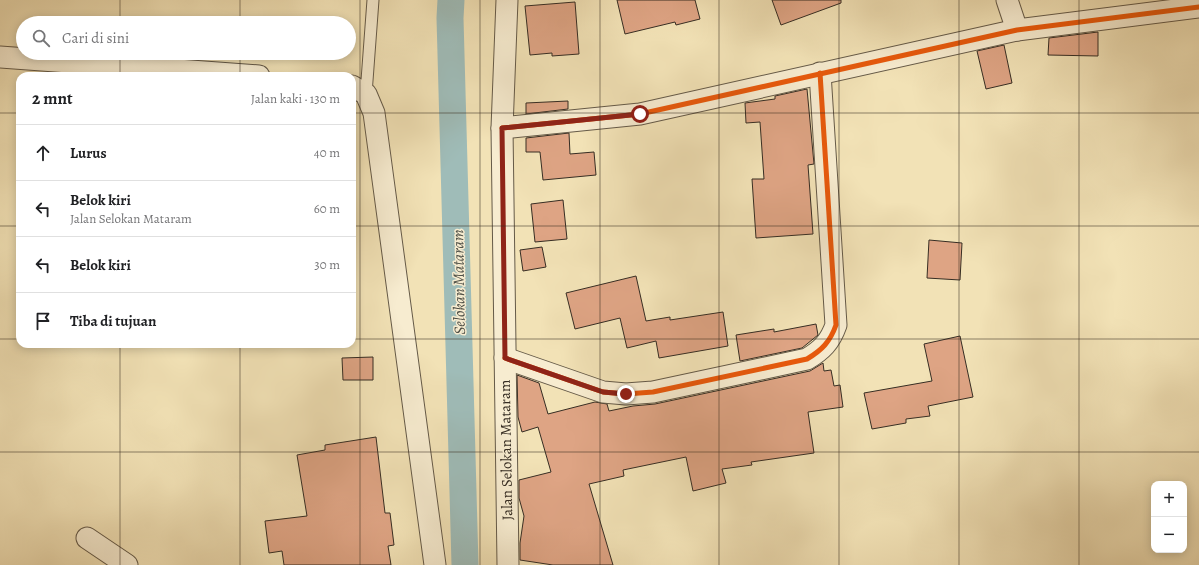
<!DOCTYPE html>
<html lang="id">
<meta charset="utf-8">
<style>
:root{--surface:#fff;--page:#f2f2f2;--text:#202124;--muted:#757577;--line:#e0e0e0}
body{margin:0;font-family:Alegreya,serif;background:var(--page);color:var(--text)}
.controls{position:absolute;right:12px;bottom:12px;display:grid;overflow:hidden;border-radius:8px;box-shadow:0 2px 10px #0003}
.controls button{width:36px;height:36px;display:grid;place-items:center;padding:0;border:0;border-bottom:1px solid var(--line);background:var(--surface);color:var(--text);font:20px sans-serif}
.stop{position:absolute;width:12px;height:12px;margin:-9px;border:3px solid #8f2418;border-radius:50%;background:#fff}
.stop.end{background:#8f2418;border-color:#fff;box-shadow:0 1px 4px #0008}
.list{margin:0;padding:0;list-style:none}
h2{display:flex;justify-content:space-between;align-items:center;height:52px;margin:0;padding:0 16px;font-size:17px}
h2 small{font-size:13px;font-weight:400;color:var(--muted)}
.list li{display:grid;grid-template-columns:26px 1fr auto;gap:12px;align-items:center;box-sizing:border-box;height:56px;padding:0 16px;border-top:1px solid var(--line)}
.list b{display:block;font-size:15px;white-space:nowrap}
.list p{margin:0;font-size:13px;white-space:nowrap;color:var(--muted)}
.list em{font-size:13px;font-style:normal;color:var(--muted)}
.icon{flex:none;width:22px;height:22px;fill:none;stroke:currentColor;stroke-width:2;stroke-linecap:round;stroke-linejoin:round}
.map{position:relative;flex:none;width:1199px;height:565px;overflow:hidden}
.search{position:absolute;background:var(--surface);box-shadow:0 2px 10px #0003;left:16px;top:16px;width:340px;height:44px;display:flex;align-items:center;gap:10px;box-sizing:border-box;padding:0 14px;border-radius:22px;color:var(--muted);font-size:15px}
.panel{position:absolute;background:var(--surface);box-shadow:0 2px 10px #0003;left:16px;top:72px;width:340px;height:276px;border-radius:12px}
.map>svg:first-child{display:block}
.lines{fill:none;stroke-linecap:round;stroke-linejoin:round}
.canal{stroke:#9fbcb8;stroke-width:27}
.building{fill:#dea484;stroke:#362d23}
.service-casing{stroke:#655a48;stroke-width:13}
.minor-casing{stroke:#655a48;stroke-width:23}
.service{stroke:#f7ecd0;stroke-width:11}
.minor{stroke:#f7ecd0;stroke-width:21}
.cycleway-casing{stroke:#f7ecd0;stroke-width:8}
.cycleway{stroke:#e8590c;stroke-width:5}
.route{stroke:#8f2418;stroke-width:5}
.grid{fill:none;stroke:#362d23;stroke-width:1;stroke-opacity:0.55}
.labels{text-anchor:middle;stroke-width:3;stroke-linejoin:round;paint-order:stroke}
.street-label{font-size:15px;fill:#362d23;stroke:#f7ecd0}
.water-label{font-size:16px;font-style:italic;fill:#505148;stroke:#f7ecd0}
</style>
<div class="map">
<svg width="1199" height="565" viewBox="0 0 1199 565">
<rect width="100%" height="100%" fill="#f2e2b6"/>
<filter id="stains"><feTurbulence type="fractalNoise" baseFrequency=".005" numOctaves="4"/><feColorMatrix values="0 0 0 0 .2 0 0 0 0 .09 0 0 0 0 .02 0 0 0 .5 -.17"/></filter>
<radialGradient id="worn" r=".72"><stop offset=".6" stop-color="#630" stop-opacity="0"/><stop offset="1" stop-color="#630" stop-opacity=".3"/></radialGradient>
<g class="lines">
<!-- canal -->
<polyline class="canal" points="451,0 450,18 465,565"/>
</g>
<!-- building -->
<g class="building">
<polygon points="617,0 695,0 700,19 676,25 675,22 625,34"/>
<polygon points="772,0 841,0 841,3 781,25"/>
<polygon points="575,2 579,54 552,56 552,53 530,55 525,6"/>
<polygon points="1098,32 1098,56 1048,55 1049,38"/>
<polygon points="1004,45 1012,83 986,89 977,51"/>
<polygon points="807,89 814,164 808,165 813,234 756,238 752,179 764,179 760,122 746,123 745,103 775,99 775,96"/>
<polygon points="568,101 568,109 526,114 526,103"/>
<polygon points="569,133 570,154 594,152 596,175 543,180 540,152 526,152 526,138"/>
<polygon points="563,200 567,239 535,242 531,204"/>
<polygon points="929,240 962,243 960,280 927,278"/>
<polygon points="542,247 546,267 523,271 520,250"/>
<polygon points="636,276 646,321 670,317 670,320 723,312 728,346 659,358 656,341 627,348 620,318 575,329 566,293"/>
<polygon points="816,324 818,335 802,348 740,361 736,335 774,329 774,332"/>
<polygon points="960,336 973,397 928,406 930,416 906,419 906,423 872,429 864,393 932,381 924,344"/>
<polygon points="373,357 373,380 343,380 342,358"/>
<polygon points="823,363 824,371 831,370 834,386 840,385 843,407 808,412 814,453 751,462 752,465 722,469 726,483 693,491 686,457 623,470 624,476 589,484 613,565 553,565 520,560 520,543 524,516 519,498 519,480 551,472 538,427 522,432 518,417 517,375 539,383 548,414 595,402 607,404 609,411 633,406 655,404 810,371"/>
<polygon points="376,437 385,513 390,513 394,545 388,546 391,565 284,565 282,551 269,553 265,521 307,516 297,455 325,450 325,445"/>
</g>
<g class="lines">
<!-- service casing -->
<g class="service-casing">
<polyline id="service" points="366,94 373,0"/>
</g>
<!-- minor casing -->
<g class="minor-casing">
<g id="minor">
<polyline points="507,0 502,128 508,565"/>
<polyline points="1007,0 1017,30"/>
<polyline points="0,57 259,76"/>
<polyline points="352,86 366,94 374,113 435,565"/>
<polyline points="502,128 640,114 1017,30 1199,7"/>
<path d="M505,358L603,392L626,394L653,392L807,359C822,350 830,342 836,325L820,73"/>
<polyline points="87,538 127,565"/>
</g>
</g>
<!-- service -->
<use href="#service" class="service"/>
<!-- minor -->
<use href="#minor" class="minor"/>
<!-- cycleway casing -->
<g class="cycleway-casing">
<g id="cycleway">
<polyline points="502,128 640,114 1017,30 1199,7"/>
<path d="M505,358L603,392L626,394L653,392L807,359C822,350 830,342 836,325L820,73"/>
</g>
</g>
<!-- cycleway -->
<use href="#cycleway" class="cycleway"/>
</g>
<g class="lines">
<!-- route -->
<polyline class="route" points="626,394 603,392 505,358 502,128 640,114"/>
</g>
<!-- grid -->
<path class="grid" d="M120,0V23M240,0V23M360,0V565M480,0V565M600,0V565M719,0V565M839,0V565M959,0V565M1079,0V565M120,53V76M240,53V76M0,113H20M352,113H1199M0,226H20M352,226H1199M0,339H20M352,339H1199M120,344V565M240,344V565M0,452H1199"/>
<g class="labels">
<!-- street labels -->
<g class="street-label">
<text transform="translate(506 450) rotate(-91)" y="5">Jalan Selokan Mataram</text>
</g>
<!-- water labels -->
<g class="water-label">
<text transform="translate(458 282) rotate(-91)" y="6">Selokan Mataram</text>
</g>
</g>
<rect width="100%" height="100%" filter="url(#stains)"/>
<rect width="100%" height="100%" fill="url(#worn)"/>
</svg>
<div class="controls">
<button>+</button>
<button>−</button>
</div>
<div class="stop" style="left:640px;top:114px"></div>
<div class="stop end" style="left:626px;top:394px"></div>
<div class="search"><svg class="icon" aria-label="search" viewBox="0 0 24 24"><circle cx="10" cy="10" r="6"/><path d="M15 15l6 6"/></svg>Cari di sini</div>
<section class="panel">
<h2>2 mnt<small>Jalan kaki · 130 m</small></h2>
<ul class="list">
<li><svg class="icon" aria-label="ahead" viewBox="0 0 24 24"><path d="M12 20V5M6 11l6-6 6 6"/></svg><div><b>Lurus</b></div><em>40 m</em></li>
<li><svg class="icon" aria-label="left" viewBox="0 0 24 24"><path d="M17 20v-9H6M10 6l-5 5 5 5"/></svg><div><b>Belok kiri</b><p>Jalan Selokan Mataram</p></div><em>60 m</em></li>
<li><svg class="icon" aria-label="left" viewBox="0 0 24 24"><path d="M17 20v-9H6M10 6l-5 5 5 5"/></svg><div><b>Belok kiri</b></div><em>30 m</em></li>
<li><svg class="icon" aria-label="arrive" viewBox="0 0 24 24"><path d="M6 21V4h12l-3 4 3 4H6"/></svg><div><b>Tiba di tujuan</b></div></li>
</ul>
</section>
</div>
